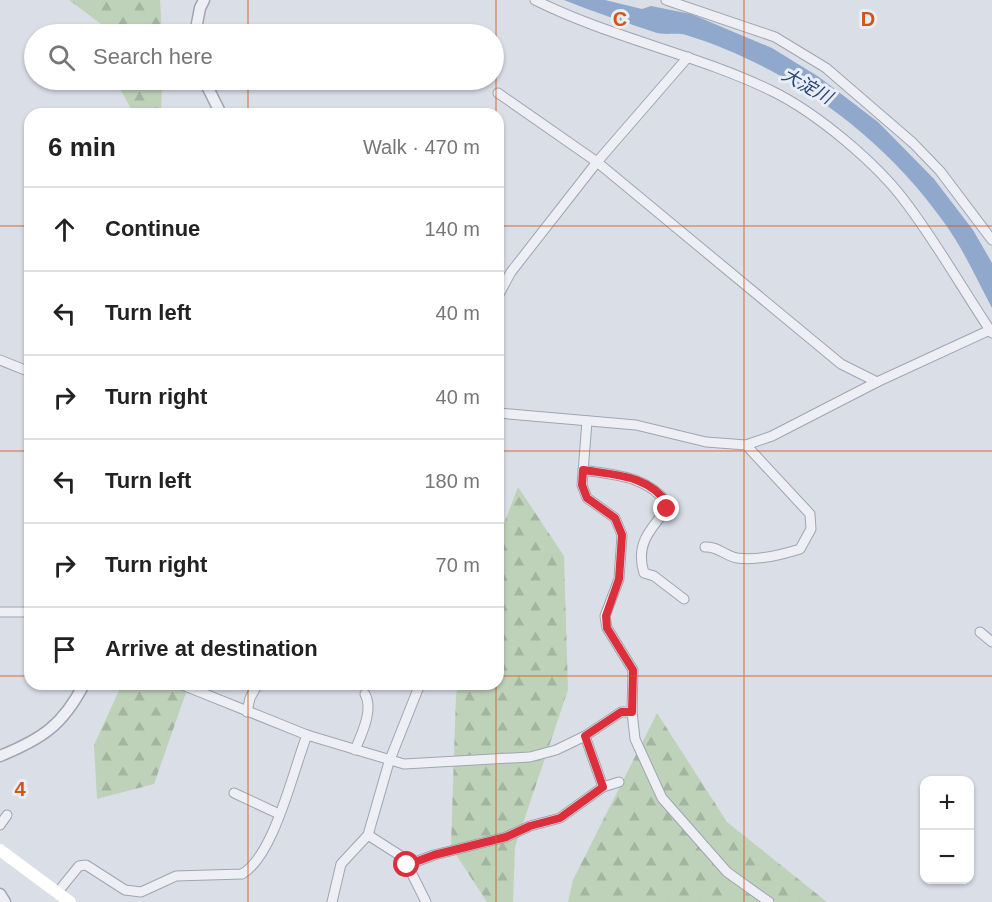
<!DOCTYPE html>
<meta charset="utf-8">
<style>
:root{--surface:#fff;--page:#f6f6f6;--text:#222;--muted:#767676;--line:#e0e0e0}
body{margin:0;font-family:Helvetica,"Noto Sans JP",sans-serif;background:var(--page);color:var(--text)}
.controls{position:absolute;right:18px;bottom:18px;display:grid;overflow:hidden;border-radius:12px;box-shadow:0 2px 4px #0004}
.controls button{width:54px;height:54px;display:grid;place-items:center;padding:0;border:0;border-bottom:2px solid var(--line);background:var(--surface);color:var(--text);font:30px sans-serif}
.stop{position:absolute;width:18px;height:18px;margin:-14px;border:4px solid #dc2e3b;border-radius:50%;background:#fff}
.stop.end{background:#dc2e3b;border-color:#fff;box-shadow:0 2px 6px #0008}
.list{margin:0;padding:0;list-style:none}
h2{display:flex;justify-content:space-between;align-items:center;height:78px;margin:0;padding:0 24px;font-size:26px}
h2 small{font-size:20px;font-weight:400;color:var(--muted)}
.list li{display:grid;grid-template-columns:39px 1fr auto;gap:18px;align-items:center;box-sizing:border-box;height:84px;padding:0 24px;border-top:2px solid var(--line)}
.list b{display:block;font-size:22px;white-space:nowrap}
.list em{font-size:20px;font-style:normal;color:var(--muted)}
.icon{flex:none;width:33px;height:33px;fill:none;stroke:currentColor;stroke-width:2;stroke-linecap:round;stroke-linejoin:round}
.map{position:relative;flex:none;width:992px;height:902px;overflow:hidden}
.search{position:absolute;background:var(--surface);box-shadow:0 2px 4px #0004;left:24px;top:24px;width:480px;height:66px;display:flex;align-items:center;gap:15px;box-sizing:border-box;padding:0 21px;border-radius:33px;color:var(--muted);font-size:22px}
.panel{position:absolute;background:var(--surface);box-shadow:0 2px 4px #0004;left:24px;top:108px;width:480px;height:582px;border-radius:18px}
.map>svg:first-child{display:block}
.forest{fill:url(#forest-firs)}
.water{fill:#90a8cc}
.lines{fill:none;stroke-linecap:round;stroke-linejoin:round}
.minor-casing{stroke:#9fa5b1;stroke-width:11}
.tertiary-casing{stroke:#9fa5b1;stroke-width:13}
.minor{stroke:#edeff5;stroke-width:9}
.tertiary{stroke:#edeff5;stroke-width:10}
.secondary{stroke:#fff;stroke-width:12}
.route{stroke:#dc2e3b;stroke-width:8}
.grid{fill:none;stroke:#d45411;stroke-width:1.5;stroke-opacity:0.55}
.labels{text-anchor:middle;stroke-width:6;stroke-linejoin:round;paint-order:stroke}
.water-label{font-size:18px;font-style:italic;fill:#294576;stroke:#e9edf5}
.grid-label{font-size:20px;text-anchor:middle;font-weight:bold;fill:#d45411;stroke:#e9edf5;stroke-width:6;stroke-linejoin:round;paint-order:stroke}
</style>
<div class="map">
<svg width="992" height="902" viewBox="0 0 992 902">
<defs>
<pattern id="forest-firs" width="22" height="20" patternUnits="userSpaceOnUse" patternTransform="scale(1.5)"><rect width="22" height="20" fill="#bed2ba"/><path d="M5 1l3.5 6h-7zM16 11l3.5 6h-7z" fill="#a3b4a1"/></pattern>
</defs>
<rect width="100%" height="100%" fill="#dadee7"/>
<!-- forest -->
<g class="forest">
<polygon points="69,0 160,0 162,34 106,34 105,27"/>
<polygon points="115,80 162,80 161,114 134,114"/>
<polygon points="518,487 564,556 568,690 515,847 513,902 487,902 451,847 456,694 459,684 498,684 498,539"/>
<polygon points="122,684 189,684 154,784 97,799 94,745"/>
<polygon points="657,713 727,822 827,902 568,902 573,880"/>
</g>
<!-- water -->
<path class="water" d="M564,0H605L642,9L651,6L691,14L772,48L819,77L878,122L934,179L973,230L992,263V308C976,278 963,248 943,221C882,135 787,66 686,35C676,32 664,36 654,32C624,22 594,12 564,0Z"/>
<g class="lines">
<!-- minor casing -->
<g class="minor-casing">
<g id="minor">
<path d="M535,0C611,38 696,54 772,91C817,113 878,164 907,204C938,245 963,290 992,333"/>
<polyline points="666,0 775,37 826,68 913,143 940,171 992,240"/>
<polyline points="498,93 597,162 841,364 877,382"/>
<polyline points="498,296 511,272 597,162 688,57"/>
<polyline points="0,360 30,372"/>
<polyline points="498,413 636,425 706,442 746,445 772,436 877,382 992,329"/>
<polyline points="587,421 582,485 587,498 615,518 622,535 619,579 605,616 607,628 633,670 632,712 635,739 662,798 727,872 769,902"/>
<path d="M583,470C616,475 647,476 668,504L667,509C650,529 635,545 644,573L654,576L684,599"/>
<path d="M705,547C718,546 725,556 737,558C758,561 781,555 800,549L811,529L810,514L746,445"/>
<polyline points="0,612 30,612"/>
<polyline points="980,632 992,642"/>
<polyline points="180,684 307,735 404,764 530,757 556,750 585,736 621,712 632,712"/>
<polyline points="247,712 250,698 258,684"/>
<polyline points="585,736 603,787"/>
<path d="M355,750C361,735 374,710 365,694"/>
<polyline points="234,793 279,814"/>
<polyline points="0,825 7,815"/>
<polyline points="368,835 404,858 426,902"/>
<polyline points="407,865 434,855 506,837 530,826 560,818 603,787 619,782"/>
<path d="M57,893L79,866L86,865L125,890L141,892L176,876L242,874C274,856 293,771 307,735"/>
<polyline points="332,902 341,864 368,835 389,762 420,684"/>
</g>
</g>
<!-- tertiary casing -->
<g class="tertiary-casing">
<g id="tertiary">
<polyline points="195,34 200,8 204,0"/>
<polyline points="204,80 221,114"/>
<path d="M0,756C42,739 63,725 84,684"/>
<polyline points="0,894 5,902"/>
</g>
</g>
<!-- minor -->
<use href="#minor" class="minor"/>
<!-- tertiary -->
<use href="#tertiary" class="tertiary"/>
<!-- secondary -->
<polyline class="secondary" points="0,850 70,902"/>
</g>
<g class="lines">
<!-- route -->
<path class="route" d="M407,865L434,855L506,837L530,826L560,818L603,787L585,736L621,712H632L633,670L607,628L606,616L619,579L622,535L615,518L587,498L582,485L583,470C616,475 648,475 668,504L667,509"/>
</g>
<!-- grid -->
<path class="grid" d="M248,0V34M496,0V114M744,0V902M248,80V114M0,226H30M498,226H992M0,451H30M498,451H992M0,676H30M498,676H992M248,684V902M496,684V902"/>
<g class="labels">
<!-- water labels -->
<g class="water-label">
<text transform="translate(807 86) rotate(29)" y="6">大淀川</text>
</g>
</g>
<g class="grid-label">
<text x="620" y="26">C</text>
<text x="868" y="26">D</text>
<text x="20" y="796">4</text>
</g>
</svg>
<div class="controls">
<button>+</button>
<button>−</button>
</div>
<div class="stop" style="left:407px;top:865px"></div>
<div class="stop end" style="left:667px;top:509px"></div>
<div class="search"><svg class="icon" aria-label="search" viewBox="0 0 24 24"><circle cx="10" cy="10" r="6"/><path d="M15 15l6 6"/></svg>Search here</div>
<section class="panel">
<h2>6 min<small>Walk · 470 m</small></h2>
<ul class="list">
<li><svg class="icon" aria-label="ahead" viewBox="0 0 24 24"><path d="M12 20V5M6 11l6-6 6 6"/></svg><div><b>Continue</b></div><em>140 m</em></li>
<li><svg class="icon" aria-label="left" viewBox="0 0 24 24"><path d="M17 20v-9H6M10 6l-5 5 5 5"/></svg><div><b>Turn left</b></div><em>40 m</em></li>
<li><svg class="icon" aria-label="right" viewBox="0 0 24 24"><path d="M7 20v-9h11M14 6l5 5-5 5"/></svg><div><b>Turn right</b></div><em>40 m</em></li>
<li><svg class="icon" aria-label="left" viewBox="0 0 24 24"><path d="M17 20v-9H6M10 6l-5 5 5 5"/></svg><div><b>Turn left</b></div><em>180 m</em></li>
<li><svg class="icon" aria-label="right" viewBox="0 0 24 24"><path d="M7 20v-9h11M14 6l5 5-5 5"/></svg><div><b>Turn right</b></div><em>70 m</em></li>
<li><svg class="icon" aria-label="arrive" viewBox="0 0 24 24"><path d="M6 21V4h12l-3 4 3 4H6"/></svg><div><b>Arrive at destination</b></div></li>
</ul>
</section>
</div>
